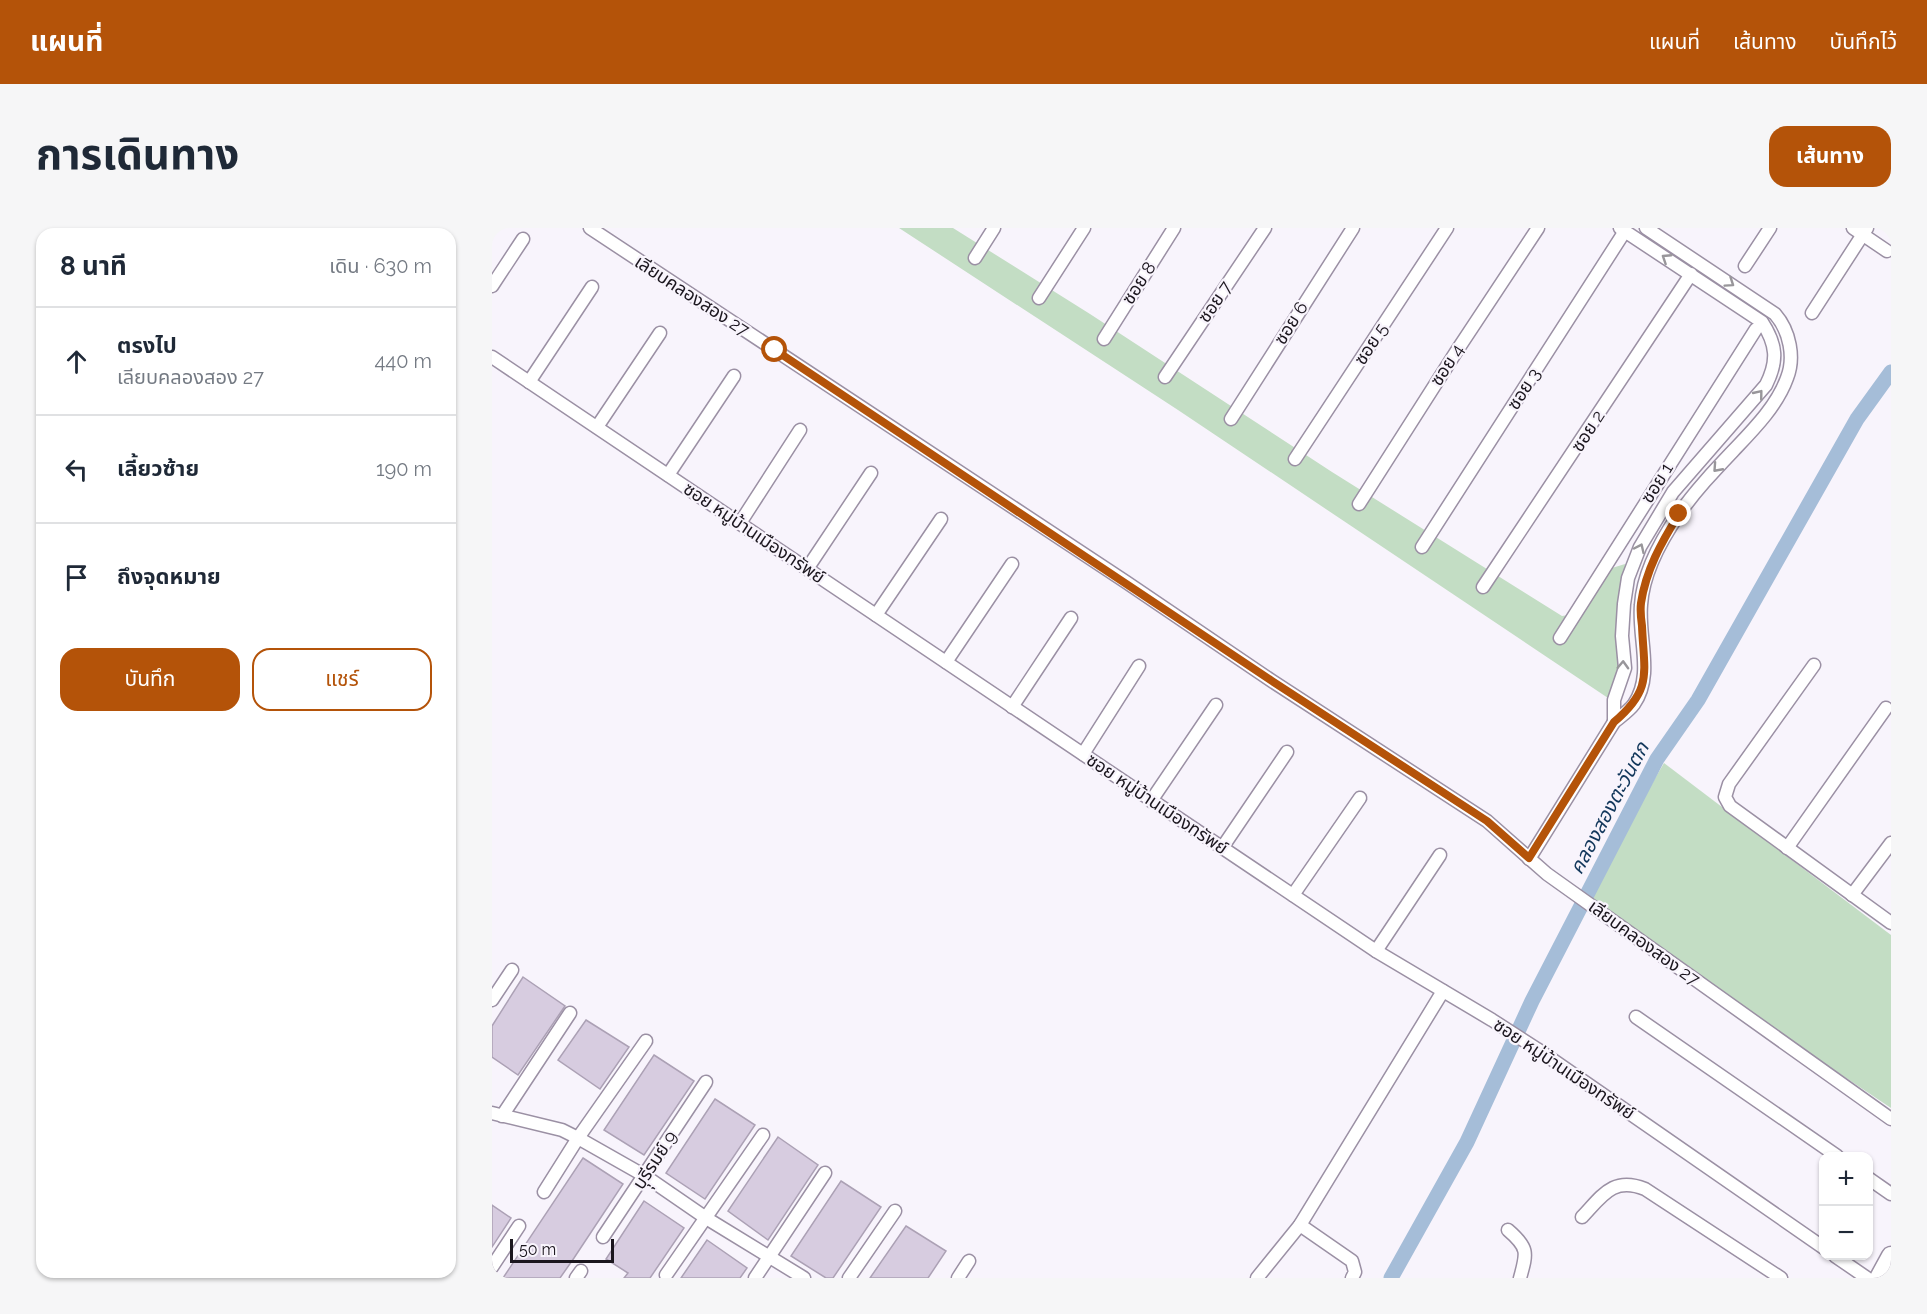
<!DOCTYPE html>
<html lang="th">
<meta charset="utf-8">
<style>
:root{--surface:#fff;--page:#f6f6f7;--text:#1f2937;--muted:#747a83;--line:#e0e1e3;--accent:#b45309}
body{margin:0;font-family:Raleway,"Noto Sans Thai",sans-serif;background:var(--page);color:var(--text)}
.controls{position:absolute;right:18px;bottom:18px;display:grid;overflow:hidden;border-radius:12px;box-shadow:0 2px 4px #0004}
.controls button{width:54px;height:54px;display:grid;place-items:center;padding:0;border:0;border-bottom:2px solid var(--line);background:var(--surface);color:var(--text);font:30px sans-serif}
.scale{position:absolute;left:18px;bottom:15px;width:104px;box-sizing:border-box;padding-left:6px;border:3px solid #1b161e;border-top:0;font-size:16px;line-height:21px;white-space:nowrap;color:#1b161e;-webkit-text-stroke:4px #f8f4fc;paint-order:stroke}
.stop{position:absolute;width:18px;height:18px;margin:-14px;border:4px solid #b45309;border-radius:50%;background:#fff}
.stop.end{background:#b45309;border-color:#fff;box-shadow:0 2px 6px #0008}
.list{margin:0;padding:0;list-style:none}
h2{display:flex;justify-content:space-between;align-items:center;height:78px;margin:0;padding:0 24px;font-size:26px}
h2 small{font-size:20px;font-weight:400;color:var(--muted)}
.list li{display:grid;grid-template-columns:39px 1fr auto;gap:18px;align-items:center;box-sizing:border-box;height:108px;padding:0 24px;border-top:2px solid var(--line)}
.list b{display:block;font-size:22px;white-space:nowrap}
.list p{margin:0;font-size:20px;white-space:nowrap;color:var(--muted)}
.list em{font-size:20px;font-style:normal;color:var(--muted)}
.actions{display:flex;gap:12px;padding:18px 24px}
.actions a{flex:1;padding:14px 0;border:2px solid var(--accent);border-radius:18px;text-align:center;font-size:21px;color:var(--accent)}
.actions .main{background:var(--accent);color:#fff}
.icon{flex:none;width:33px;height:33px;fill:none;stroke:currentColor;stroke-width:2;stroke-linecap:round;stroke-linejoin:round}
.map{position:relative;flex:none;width:1399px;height:1050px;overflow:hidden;border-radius:18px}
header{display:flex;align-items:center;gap:36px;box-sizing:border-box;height:84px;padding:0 30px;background:var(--accent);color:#fff}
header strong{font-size:28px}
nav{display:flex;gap:33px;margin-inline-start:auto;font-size:21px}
.intro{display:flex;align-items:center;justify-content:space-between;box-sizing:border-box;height:144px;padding:0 36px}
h1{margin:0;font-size:42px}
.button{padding:15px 27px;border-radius:18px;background:var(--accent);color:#fff;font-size:21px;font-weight:700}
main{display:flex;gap:36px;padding:0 36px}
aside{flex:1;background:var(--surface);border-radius:18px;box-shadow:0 2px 4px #0004}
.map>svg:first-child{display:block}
.green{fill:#c3ddc4}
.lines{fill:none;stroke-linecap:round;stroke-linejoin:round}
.canal{stroke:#a5bdd8;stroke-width:15}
.building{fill:#d7cce0;stroke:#aca1b5;stroke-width:1.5}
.minor-casing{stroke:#9b90a4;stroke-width:15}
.secondary-casing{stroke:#9b90a4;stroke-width:21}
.minor{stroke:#fff;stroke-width:12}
.secondary{stroke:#fff;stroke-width:18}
.oneway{stroke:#98969a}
.route{stroke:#b45309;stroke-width:8}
.labels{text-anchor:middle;stroke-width:4.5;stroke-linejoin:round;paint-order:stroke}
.street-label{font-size:18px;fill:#1b161e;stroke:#f8f4fc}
.water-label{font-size:20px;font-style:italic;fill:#12375b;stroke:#f8f4fc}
</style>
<header>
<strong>แผนที่</strong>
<nav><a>แผนที่</a><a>เส้นทาง</a><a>บันทึกไว้</a></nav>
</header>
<div class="intro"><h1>การเดินทาง</h1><a class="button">เส้นทาง</a></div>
<main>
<aside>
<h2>8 นาที<small>เดิน · 630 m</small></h2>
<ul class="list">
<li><svg class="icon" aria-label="ahead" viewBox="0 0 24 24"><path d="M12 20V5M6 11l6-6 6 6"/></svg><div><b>ตรงไป</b><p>เลียบคลองสอง 27</p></div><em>440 m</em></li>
<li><svg class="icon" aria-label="left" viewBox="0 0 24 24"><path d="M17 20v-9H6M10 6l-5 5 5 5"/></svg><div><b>เลี้ยวซ้าย</b></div><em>190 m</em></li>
<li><svg class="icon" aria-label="arrive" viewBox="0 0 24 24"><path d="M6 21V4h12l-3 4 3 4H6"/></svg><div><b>ถึงจุดหมาย</b></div></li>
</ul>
<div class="actions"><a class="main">บันทึก</a><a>แชร์</a></div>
</aside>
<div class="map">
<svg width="1399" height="1050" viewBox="0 0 1399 1050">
<rect width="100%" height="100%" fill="#f8f4fc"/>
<!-- green -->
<g class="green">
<polygon points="407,0 461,0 598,86 840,244 1070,388 1083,386 1120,340 1133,336 1128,440 1116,470 686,182"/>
<polygon points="1172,535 1399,707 1399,880 1091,674"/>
</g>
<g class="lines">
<!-- canal -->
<polyline class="canal" points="899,1050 975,914 1040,773 1165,531 1206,472 1365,191 1399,144"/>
</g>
<!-- building -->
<g class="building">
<polygon points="31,749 73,778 26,847 0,829 0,798"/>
<polygon points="94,792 137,819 108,861 66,832"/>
<polygon points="162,827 202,853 152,927 112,902"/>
<polygon points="223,871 263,897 213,971 174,945"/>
<polygon points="286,909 326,937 276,1012 236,983"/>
<polygon points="91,930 131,956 82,1030 68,1050 11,1050"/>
<polygon points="349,953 389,979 341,1050 334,1050 299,1028"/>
<polygon points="152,973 192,1000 158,1050 132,1050 136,1045 114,1031"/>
<polygon points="0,977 19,990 0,1019"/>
<polygon points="414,998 454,1023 436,1050 378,1050"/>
<polygon points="215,1012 255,1040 248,1050 189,1050"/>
</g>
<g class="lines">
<!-- minor casing -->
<g class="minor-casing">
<g id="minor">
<polyline points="98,0 634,354 780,453 995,593 1055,646 1399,891"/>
<polyline points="1361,0 1395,23"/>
<polyline points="483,30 502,0"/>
<polyline points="1253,38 1278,0"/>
<polyline points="0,58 31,11"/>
<polyline points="547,70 592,0"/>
<polyline points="1320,85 1375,0"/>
<polyline points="612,111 682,0"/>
<polyline points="0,129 884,723 1000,792 1045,821 1332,1020"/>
<polyline points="673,149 773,0"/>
<polyline points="37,154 100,59"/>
<polyline points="739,191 861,0"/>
<polyline points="105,199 168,105"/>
<polyline points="803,231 955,0"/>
<polyline points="176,247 242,148"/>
<polyline points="867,276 964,124 1046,0"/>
<polyline points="248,295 308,202"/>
<polyline points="930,319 1133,3"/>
<polyline points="315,341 379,245"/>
<polyline points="991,359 1199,46"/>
<polyline points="384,387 449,291"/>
<polyline points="1068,410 1264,101"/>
<polyline points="454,434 520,336"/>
<polyline points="1322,437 1237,556 1233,569 1238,578 1399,695"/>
<polyline points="520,479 579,390"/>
<path d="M1122,494V472L1133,440L1130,408L1132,376L1136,350L1148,319L1181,264L1274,157C1286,133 1285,117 1270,94L1128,0"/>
<polyline points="591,526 647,438"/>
<polyline points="659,573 724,477"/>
<polyline points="730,620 795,524"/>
<polyline points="1295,620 1394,480"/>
<path d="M1037,631L1122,494C1128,489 1137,483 1142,476C1162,447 1146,410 1149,377C1151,345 1169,312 1187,286C1203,263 1222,243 1241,223C1261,202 1285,178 1295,150C1303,130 1298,103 1283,86L1154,0"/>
<polyline points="801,667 868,570"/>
<polyline points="1360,667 1399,615"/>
<polyline points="884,723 948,627"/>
<polyline points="0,772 20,742"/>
<polyline points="1144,789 1345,928"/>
<polyline points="0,885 70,902 86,910 153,948 214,990 312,1050"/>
<polyline points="10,888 78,785"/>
<polyline points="1376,950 1399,966"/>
<polyline points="52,964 86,910 154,813"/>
<path d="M1090,989C1110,968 1121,948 1153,961L1289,1050"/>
<polyline points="808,997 860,1033 863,1044 860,1050"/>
<path d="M1016,1002C1037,1020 1035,1025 1028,1050"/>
<polyline points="111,1009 214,854"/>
<polyline points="1343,1028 1375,1050"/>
<polyline points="0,1039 27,998"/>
<polyline points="174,1047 271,907"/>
<polyline points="84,1050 89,1043"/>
<polyline points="263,1050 333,945"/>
<polyline points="357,1050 403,983"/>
<polyline points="466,1050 477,1033"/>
<polyline points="765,1050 808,997 951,763"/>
</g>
</g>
<!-- secondary casing -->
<g class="secondary-casing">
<polyline id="secondary" points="1387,1050 1399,1028"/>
</g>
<!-- minor -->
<use href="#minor" class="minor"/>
<!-- secondary -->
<use href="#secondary" class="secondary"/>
</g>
<!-- one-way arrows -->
<defs><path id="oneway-chevron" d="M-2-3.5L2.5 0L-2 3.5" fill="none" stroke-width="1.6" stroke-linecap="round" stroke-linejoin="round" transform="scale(1.5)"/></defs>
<g class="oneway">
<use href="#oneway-chevron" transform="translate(1174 30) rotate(-147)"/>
<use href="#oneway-chevron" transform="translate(1238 55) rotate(34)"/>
<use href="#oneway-chevron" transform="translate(1267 166) rotate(-51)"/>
<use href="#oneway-chevron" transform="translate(1225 240) rotate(132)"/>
<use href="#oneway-chevron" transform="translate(1148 320) rotate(-65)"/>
<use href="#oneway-chevron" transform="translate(1131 437) rotate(-88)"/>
</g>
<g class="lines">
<!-- route -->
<path class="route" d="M283,122L780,453L995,593L1037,630L1122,494C1161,461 1152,445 1150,398C1149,391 1148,383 1149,375C1154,342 1169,315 1187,286"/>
</g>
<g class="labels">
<!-- street labels -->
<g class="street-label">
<text transform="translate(647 55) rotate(-57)" y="6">ซอย 8</text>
<text transform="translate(200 68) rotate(33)" y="6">เลียบคลองสอง 27</text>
<text transform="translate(723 74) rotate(-56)" y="6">ซอย 7</text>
<text transform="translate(799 95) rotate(-58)" y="6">ซอย 6</text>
<text transform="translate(879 116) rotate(-57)" y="6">ซอย 5</text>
<text transform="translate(955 137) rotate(-57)" y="6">ซอย 4</text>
<text transform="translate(1032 161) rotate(-57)" y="6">ซอย 3</text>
<text transform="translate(1096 203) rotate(-57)" y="6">ซอย 2</text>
<text transform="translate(1165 255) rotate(-58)" y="6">ซอย 1</text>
<text transform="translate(262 305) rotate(34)" y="6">ซอย หมู่บ้านเมืองทรัพย์</text>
<text transform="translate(665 576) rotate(34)" y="6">ซอย หมู่บ้านเมืองทรัพย์</text>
<text transform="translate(1152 715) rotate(36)" y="6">เลียบคลองสอง 27</text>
<text transform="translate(1072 841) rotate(34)" y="6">ซอย หมู่บ้านเมืองทรัพย์</text>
<text transform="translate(163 932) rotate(-57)" y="6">บุุรีรมย์ 9</text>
</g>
<!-- water labels -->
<g class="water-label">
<text transform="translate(1117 580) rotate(-62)" y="7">คลองสองตะวันตก</text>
</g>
</g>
</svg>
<div class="controls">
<button>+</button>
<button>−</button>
</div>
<div class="scale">50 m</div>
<div class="stop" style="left:283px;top:122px"></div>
<div class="stop end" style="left:1187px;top:286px"></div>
</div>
</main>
